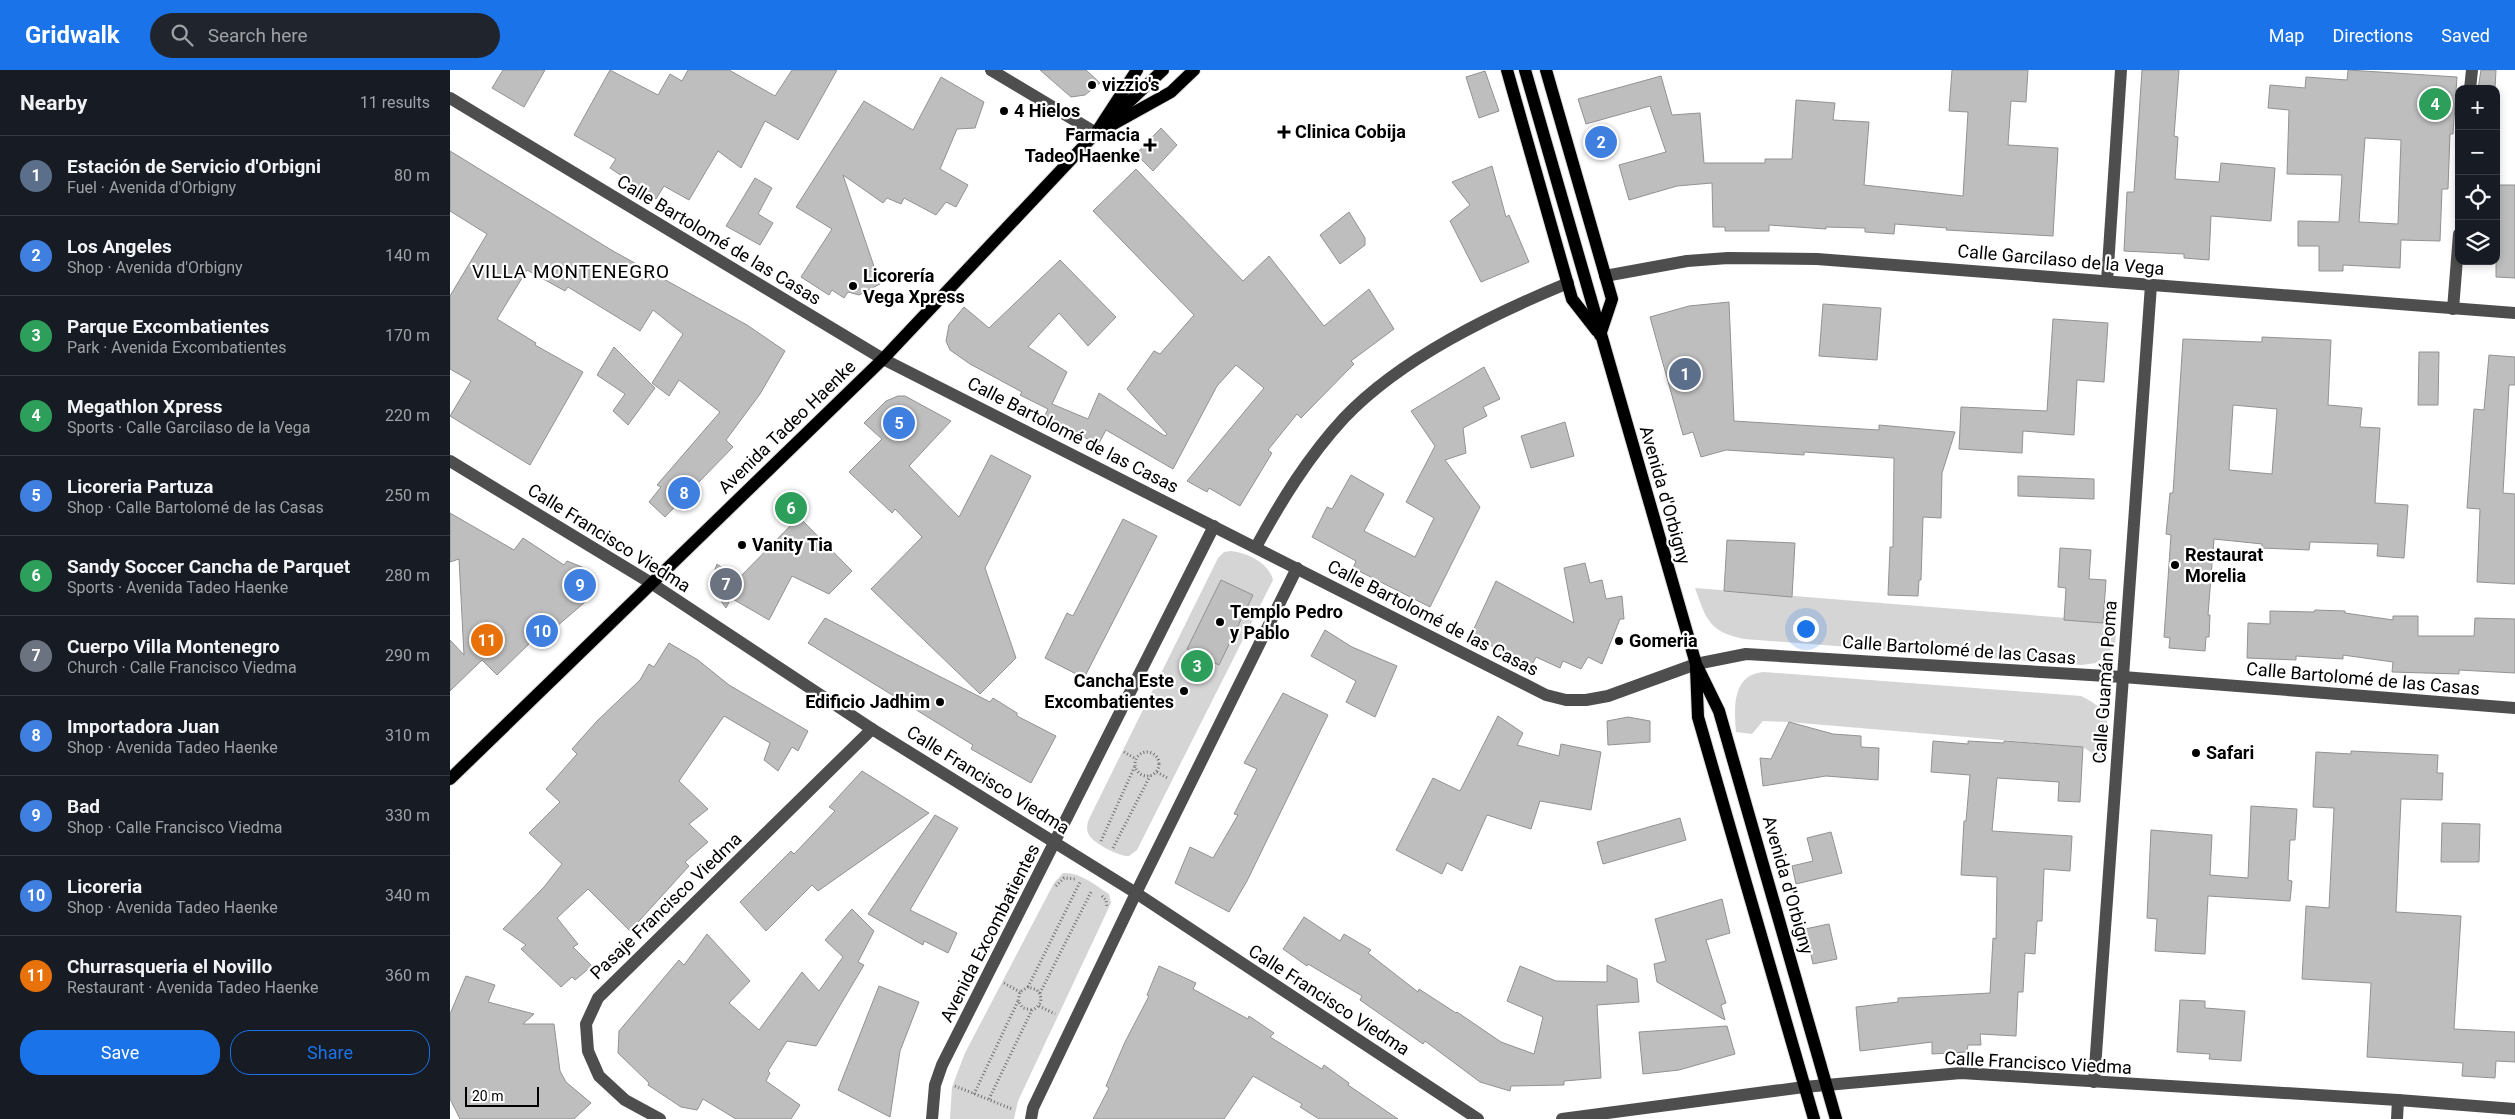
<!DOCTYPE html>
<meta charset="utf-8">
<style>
:root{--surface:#171b24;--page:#20242c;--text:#f1f3f6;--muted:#9ea1a6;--line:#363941;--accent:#1a73e8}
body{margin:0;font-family:Roboto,sans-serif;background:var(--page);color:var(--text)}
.controls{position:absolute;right:15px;top:15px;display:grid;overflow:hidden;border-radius:10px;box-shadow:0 2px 8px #0003}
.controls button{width:45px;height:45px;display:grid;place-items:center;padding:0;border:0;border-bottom:1px solid var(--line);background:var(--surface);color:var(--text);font:25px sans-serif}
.scale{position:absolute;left:15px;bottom:12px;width:74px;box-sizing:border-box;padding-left:5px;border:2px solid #000;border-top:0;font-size:14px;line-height:18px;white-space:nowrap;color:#000;-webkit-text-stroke:4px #fff;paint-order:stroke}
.you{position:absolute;left:1355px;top:558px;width:18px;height:18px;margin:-12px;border:4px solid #fff;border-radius:50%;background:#1a73e8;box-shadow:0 0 0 8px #1a73e833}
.badge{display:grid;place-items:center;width:32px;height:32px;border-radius:50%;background:var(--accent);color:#fff;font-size:16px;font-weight:700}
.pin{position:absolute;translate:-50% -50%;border:2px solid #fff;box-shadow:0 1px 5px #0006}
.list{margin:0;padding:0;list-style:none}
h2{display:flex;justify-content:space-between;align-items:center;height:65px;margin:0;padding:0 20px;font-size:21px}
h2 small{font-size:16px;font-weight:400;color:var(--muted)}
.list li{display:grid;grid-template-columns:32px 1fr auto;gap:15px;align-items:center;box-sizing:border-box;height:80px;padding:0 20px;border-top:1px solid var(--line)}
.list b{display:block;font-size:19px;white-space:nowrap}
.list p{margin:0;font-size:16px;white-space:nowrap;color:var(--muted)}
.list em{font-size:16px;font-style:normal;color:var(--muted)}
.actions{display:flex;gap:10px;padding:15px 20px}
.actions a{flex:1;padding:11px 0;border:1px solid var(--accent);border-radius:20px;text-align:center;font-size:18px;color:var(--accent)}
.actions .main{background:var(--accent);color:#fff}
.icon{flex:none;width:28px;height:28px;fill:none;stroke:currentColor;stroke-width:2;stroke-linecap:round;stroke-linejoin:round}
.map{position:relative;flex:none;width:2065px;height:1049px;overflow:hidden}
header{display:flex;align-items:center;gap:30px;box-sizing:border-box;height:70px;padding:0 25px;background:var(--accent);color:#fff}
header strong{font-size:24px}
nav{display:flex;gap:28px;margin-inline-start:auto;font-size:18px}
.search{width:350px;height:45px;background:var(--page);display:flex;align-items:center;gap:12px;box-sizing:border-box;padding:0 18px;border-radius:28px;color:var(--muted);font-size:19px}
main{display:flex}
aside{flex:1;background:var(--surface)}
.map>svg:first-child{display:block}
.green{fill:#d5d5d5}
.building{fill:#bebebe;stroke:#929292;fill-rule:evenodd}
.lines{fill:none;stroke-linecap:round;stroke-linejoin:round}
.major-casing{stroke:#dbdbdb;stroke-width:14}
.path{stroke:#707070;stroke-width:3;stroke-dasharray:1 2.5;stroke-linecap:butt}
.minor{stroke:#4e4e4e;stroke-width:12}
.major{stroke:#000;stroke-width:12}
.poi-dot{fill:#000;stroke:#fff;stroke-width:2}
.labels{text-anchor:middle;stroke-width:4.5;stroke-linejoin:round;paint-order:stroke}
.poi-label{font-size:18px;font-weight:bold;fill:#000;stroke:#fff;text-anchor:start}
.street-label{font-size:18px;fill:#000;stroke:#fff}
.neighbourhood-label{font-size:19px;letter-spacing:1px;fill:#000;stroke:#fff}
</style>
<header>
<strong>Gridwalk</strong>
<div class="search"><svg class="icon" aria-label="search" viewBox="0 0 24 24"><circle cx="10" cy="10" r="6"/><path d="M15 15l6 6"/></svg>Search here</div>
<nav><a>Map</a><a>Directions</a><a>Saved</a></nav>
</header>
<main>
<aside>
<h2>Nearby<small>11 results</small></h2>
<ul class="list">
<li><span class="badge" style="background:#5c6f8a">1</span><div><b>Estación de Servicio d'Orbigni</b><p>Fuel · Avenida d'Orbigny</p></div><em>80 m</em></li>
<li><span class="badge" style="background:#3f7fe0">2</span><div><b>Los Angeles</b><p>Shop · Avenida d'Orbigny</p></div><em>140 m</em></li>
<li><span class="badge" style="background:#2e9e5b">3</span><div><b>Parque Excombatientes</b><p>Park · Avenida Excombatientes</p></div><em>170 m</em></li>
<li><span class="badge" style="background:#2e9e5b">4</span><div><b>Megathlon Xpress</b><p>Sports · Calle Garcilaso de la Vega</p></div><em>220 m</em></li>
<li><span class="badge" style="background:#3f7fe0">5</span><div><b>Licoreria Partuza</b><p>Shop · Calle Bartolomé de las Casas</p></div><em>250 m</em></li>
<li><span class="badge" style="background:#2e9e5b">6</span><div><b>Sandy Soccer Cancha de Parquet</b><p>Sports · Avenida Tadeo Haenke</p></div><em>280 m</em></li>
<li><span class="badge" style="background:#6b7280">7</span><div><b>Cuerpo Villa Montenegro</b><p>Church · Calle Francisco Viedma</p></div><em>290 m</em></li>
<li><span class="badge" style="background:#3f7fe0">8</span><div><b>Importadora Juan</b><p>Shop · Avenida Tadeo Haenke</p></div><em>310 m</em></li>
<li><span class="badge" style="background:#3f7fe0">9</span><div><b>Bad</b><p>Shop · Calle Francisco Viedma</p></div><em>330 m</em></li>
<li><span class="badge" style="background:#3f7fe0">10</span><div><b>Licoreria</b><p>Shop · Avenida Tadeo Haenke</p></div><em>340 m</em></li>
<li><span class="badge" style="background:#e8710a">11</span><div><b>Churrasqueria el Novillo</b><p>Restaurant · Avenida Tadeo Haenke</p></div><em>360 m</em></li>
</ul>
<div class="actions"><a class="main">Save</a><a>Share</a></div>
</aside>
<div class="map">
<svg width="2065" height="1049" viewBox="0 0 2065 1049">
<rect width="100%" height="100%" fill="#fff"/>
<!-- green -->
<g class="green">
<path d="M781,481C798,483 819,493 823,510L687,780L679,786C670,787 643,773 639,765C636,760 637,754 639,749L768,488L774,482Z"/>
<path d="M1245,518L1667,552L1665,576L1646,593L1632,595L1294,569C1259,562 1256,549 1245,518Z"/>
<path d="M1314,602L1631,626C1666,642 1658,660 1656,693L1633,677L1339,652L1313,651L1302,664L1286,662C1284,638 1282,604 1314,602Z"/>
<path d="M613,803C630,802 645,815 659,824L661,833L568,1031L564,1049H500L502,1017L515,983L604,813Z"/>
</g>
<!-- building -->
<g class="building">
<polygon points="53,0 95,0 74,37 42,18"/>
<polygon points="160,0 208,25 220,4 232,11 238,0 279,0 325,26 342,0 387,0 348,70 315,51 291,98 268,81 239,130 214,116 206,129 160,98 166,89 124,65"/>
<polygon points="590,0 636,0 650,13 635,25 621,27"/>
<polygon points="1502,0 1578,0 1576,32 1561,31 1558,75 1608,78 1603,166 1496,160 1497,158 1445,154 1444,164 1415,162 1415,158 1376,157 1376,159 1319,155 1319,161 1275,161 1275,157 1263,157 1262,113 1227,116 1179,130 1169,95 1216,82 1200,36 1136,54 1128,29 1211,6 1222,45 1250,43 1254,93 1315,93 1315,89 1342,89 1346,30 1385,33 1383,50 1419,52 1414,115 1513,126 1518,42 1499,41"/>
<polygon points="1692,0 1729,0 1724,66 1728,67 1725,109 1769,112 1771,93 1825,98 1821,151 1761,146 1759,190 1734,188 1734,184 1674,181 1677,122 1684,122"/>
<path d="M1898,0L2007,7L2003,64H2000L1998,119H1992L1990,171L1951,170L1950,198L1893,195V201H1869V176H1848V151L1889,152L1892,105L1837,104L1839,40L1818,38L1820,15L1855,18L1856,7L1897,10ZM1915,68L1951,70L1948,154L1909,152Z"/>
<polygon points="2031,0 2046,0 2045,19 2028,19"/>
<polygon points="1035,1 1049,41 1029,48 1016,7"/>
<polygon points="491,7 534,32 525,58 507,59 490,99 518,115 506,137 496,132 486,145 454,128 451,134 437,128 433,133 393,105 430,214 409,225 398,222 394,228 382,220 379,225 351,207 382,159 346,137 414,31 463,60"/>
<polygon points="711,58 727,75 703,101 686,84"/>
<polygon points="0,81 163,181 297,255 335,281 310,324 276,370 283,377 215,447 199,432 211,417 207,415 270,342 229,310 219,326 202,313 233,264 203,240 190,261 118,217 115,221 77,200 47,249 86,273 85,275 133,302 80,395 0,346 21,311 0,299 0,226 37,164 0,141"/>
<polygon points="1042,96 1056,147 1059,145 1079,192 1031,212 1000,151 1020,135 1002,112"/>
<polygon points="686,99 793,211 819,186 874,256 919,219 944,259 901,291 904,294 851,348 847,344 818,380 822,383 790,436 759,418 757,422 737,411 814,318 786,295 767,316 723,399 656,360 648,375 595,345 598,339 570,325 572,322 520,294 500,280 496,271 499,255 514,237 539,258 610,190 666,247 638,276 609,243 578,277 617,302 602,334 638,349 649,323 715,366 717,364 677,319 704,281 710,284 744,245 643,141"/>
<polygon points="305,108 322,118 308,144 323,153 310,175 276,156"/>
<polygon points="2046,115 2065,115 2065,208 2046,207"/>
<polygon points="899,142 915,168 915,175 890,194 870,165"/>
<polygon points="1279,232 1284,351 1429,360 1429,355 1505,362 1492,403 1491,448 1473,447 1471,510 1469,510 1468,526 1438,525 1440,477 1443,477 1444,388 1354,382 1354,385 1276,380 1251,387 1243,362 1233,365 1200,247 1239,236"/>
<polygon points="1373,234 1431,238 1427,290 1369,286"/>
<polygon points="1603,249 1658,253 1654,312 1627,310 1624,365 1573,361 1572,383 1509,379 1511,337 1597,341"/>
<path d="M1812,267L1881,270L1878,335L1912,338L1910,357L1930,358L1925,433L1958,435L1954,488L1927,486L1928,474L1860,472L1859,480L1812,478V474L1764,469L1758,545H1760L1759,567H1756L1755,581L1719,578L1720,568L1714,567L1721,465L1716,464L1720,423H1723L1733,269L1812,272ZM1783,335L1827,339L1822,404L1779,400Z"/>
<polygon points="164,277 205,318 178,355 163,341 175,324 147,305"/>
<polygon points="1969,282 1989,282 1988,335 1968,335"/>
<polygon points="2039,285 2065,287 2065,315 2059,315 2053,423 2065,424 2065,514 2027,512 2030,439 2017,438 2024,339 2034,340"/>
<polygon points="1034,297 1050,329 1033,337 1037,346 1013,358 1016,383 995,390 1030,437 980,537 903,498 906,491 862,467 877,437 882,439 901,405 934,424 914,461 965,487 984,448 956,432 985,376 961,341"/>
<polygon points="448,326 455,326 501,351 459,396 509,447 541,385 581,406 535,498 566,588 530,624 421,519 472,467 445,439 442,443 399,402 432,369 414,353 436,331"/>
<polygon points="1115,352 1124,386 1081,398 1071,366"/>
<polygon points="1568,406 1644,409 1644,429 1568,426"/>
<polygon points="0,443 64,480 73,468 114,495 117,491 132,497 144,505 146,512 145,521 141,527 86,574 83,570 47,605 32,590 0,621 0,570 14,585 9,489 0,492"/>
<polygon points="349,447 402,501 379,524 342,506 319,550 281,528 276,538 261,517 261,511 267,494 288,509"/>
<polygon points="673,449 707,466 634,608 595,588 617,543 623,546"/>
<polygon points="1277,470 1345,473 1342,527 1274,521"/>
<polygon points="1610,478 1641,480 1639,509 1656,510 1653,553 1614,550 1616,518 1608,517"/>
<polygon points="1135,493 1140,513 1152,510 1156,529 1172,526 1174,549 1170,549 1152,594 1138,587 1131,599 1113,591 1110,598 1086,587 1081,597 1021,565 1046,511 1124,553 1114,498"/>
<polygon points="771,510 803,525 769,595 737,579"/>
<polygon points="1865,540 1895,541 1895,543 1943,550 1943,546 1968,546 1968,566 2024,566 2025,548 2065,549 2065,603 2009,600 2009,604 1942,602 1943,592 1893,585 1893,589 1846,586 1846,590 1797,588 1798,553 1820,554 1820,541 1864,542"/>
<polygon points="375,548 540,632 543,628 567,643 567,646 606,666 581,713 521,679 523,675 358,573"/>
<polygon points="875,560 902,577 947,596 925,647 896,632 906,611 861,586"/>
<polygon points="219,573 248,590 279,615 358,661 348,681 342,677 328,701 314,690 320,673 274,646 229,711 258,739 239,754 258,772 235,792 239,796 180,861 138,819 107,848 128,874 123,877 142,896 125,910 122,907 111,917 71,879 76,875 53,859 94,817 112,794 79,763 110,732 96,719 127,684 122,679 147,651 190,610 199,594 204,597"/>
<polygon points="833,623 878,645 797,811 779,842 725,813 740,777 763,788 788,745 784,744 807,699 794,693"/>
<polygon points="1048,646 1073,663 1067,675 1109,686 1111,674 1151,682 1141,740 1090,731 1081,759 1037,745 1012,801 997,793 992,804 946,780 983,708 1010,721"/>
<polygon points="1178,647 1200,651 1200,672 1158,675 1157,651"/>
<polygon points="1339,652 1383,664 1411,666 1411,677 1429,678 1428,710 1376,706 1313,716 1310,688 1321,689"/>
<polygon points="1483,671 1518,674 1518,671 1554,673 1554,671 1633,677 1630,732 1608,731 1609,712 1547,708 1542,761 1622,766 1620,801 1594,799 1592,851 1587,851 1585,884 1575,883 1573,922 1568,922 1566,966 1530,964 1531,975 1518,975 1517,982 1482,984 1482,972 1410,981 1406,937 1448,932 1448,928 1540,923 1543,868 1546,869 1547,807 1511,805 1514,751 1516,751 1520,705 1481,702"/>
<polygon points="1901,681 1988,685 1987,703 1993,703 1992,730 1951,729 1946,842 2011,846 2004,959 2065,962 2065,992 2046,991 2045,1008 2012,1006 2013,993 1917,987 1921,913 1852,909 1856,836 1879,838 1884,738 1863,737 1866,682 1901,684"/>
<polygon points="412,701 479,743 368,821 362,815 316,861 290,832 341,781 344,784 385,741 379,737"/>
<polygon points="1801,736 1847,739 1845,770 1840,770 1838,810 1842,811 1840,831 1758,826 1755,884 1705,881 1707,849 1697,848 1701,760 1762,765 1760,805 1798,808"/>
<polygon points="485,745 508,758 460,840 507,863 498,883 474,871 473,875 418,844"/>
<polygon points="1230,748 1236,770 1153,794 1147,772"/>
<polygon points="1992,753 2030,754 2029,792 1991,792"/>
<polygon points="1381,762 1392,803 1346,814 1342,796 1363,791 1357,768"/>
<polygon points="1272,829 1280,863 1256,870 1276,933 1271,935 1275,950 1207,912 1204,894 1216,891 1205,849"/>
<polygon points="402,839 424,861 408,892 414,895 366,976 337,971 318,1001 320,1003 316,1011 350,1035 341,1049 286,1049 253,1029 247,1040 231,1037 198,1015 199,1013 168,983 169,961 229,890 234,895 257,864 300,911 279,933 309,960 352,902 369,921 393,887 375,870"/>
<polygon points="854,847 890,871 894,864 921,880 918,883 968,922 969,919 1006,943 1007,942 1051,972 1084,984 1093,947 1057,931 1070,896 1106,911 1157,912 1157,895 1187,909 1189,932 1147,935 1151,1008 1114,1011 1114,1015 1061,1016 1060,1021 1030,1012 975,971 973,974 910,930 912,926 858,894 857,896 833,879"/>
<polygon points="1379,854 1387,889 1363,894 1355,859"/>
<polygon points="709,896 746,913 743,919 798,949 799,946 824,963 820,967 872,999 874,995 899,1013 898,1015 948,1049 869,1049 850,1037 852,1034 803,1006 774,1049 643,1049 659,1018 656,1016 675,972 699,926 697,925"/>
<polygon points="16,906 45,915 38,932 84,944 73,954 104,954 110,1001 116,1012 141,1033 124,1049 10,1049 0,1029 0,944"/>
<polygon points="429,916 469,932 450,981 440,1047 388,1020"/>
<polygon points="1730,930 1755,931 1755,938 1795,941 1791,991 1759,989 1760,984 1727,982"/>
<polygon points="1277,956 1285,984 1229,1000 1193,1004 1189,962"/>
</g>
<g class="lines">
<!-- major casing -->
<g class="major-casing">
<g id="major">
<polyline points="1057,0 1122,229 1147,261"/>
<polyline points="1075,0 1246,594 1269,641 1386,1049"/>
<polyline points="1096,0 1162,229 1150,265"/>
<polyline points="662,48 713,0"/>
<polyline points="649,62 721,22 744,0"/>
<polyline points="1246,598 1248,647 1364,1049"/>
<polyline points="0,709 433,289 646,63 687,0"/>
</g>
</g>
<!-- path -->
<g class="path">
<circle cx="697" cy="694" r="12"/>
<polyline points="674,682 686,689"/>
<polyline points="707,702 719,709"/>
<polyline points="651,771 685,696"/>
<polyline points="663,778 700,706"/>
<polyline points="606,816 614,808 625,809"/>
<polyline points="652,826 656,830 657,837"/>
<polyline points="554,913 570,922"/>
<polyline points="578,917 630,812"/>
<polyline points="590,923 642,820"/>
<polyline points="589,936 605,944"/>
<polyline points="505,1016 562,1039"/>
<polyline points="524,1024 568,931"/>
<path d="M539,1029L582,940C591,936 594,928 587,920L578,917L570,922L568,931L573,938L582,940"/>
</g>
<!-- minor -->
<g class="minor">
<polyline points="541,0 646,63"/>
<polyline points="2020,19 2022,0"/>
<polyline points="0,28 433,289 1096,625 1116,630 1136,630 1158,626 1246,594 1296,584 1673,607 2065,638"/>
<polyline points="1155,206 1237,191 1278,188 1367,189 2065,243"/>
<polyline points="1657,211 1671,0"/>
<polyline points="2003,239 2009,164"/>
<polyline points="0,391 201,513 422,659 686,823 1028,1049"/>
<path d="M806,477C831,431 858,387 894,348C951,288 1043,244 1118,213"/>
<polyline points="1644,1012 1701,215"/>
<polyline points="210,1049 175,1030 149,1006 138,981 136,954 148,928 422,659"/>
<polyline points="482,1049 485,1015 492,995 764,456"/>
<polyline points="581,1049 583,1038 686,823 847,498"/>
<polyline points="1112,1049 1354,1017 1511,1003 1948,1030 2065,1039"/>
<polyline points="1947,1049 1948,1030"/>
</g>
<!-- major -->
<use href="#major" class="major"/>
</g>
<!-- markers -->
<g class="poi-dot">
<circle cx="642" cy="15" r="5"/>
<circle cx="554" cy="41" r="5"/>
<path d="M831.5 54.5h5v5h5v5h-5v5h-5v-5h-5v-5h5z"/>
<path d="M697.5 67.5h5v5h5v5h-5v5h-5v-5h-5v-5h5z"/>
<circle cx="403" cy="216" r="5"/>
<circle cx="292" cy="475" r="5"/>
<circle cx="1725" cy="495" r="5"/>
<circle cx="770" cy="552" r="5"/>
<circle cx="1169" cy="571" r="5"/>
<circle cx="734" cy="621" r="5"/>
<circle cx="490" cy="632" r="5"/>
<circle cx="1746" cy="683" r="5"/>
</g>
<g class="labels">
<!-- poi labels -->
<g class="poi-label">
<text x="652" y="21">vizzio's</text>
<text x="564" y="47">4 Hielos</text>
<text x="845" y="68">Clinica Cobija</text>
<text x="690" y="71" text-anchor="end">Farmacia<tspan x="690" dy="21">Tadeo Haenke</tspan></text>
<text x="413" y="212">Licorería<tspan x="413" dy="21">Vega Xpress</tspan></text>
<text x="302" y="481">Vanity Tia</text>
<text x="1735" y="491">Restaurat<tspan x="1735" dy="21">Morelia</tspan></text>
<text x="780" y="548">Templo Pedro<tspan x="780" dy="21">y Pablo</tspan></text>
<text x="1179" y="577">Gomeria</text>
<text x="724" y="617" text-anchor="end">Cancha Este<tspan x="724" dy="21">Excombatientes</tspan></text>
<text x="480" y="638" text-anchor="end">Edificio Jadhim</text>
<text x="1756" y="689">Safari</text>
</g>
<!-- street labels -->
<g class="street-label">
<text transform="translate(269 170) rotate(31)" y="6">Calle Bartolomé de las Casas</text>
<text transform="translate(1611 190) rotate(5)" y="6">Calle Garcilaso de la Vega</text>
<text transform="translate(337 357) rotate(-44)" y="6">Avenida Tadeo Haenke</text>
<text transform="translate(623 365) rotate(27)" y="6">Calle Bartolomé de las Casas</text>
<text transform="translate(1215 425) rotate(74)" y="6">Avenida d'Orbigny</text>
<text transform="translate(159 468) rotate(32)" y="6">Calle Francisco Viedma</text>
<text transform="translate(983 548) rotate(27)" y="6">Calle Bartolomé de las Casas</text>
<text transform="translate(1509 580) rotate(4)" y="6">Calle Bartolomé de las Casas</text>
<text transform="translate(1913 609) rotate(5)" y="6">Calle Bartolomé de las Casas</text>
<text transform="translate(1655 612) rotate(-86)" y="6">Calle Guamán Poma</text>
<text transform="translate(538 710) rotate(32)" y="6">Calle Francisco Viedma</text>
<text transform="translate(1338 815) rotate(74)" y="6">Avenida d'Orbigny</text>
<text transform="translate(216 836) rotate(-44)" y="6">Pasaje Francisco Viedma</text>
<text transform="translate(540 863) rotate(-63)" y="6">Avenida Excombatientes</text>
<text transform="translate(879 930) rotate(33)" y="6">Calle Francisco Viedma</text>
<text transform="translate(1588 993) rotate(3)" y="6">Calle Francisco Viedma</text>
</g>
<!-- neighbourhood labels -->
<g class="neighbourhood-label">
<text x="121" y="208">VILLA MONTENEGRO</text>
</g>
</g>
</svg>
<div class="controls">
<button>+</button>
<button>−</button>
<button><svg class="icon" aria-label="locate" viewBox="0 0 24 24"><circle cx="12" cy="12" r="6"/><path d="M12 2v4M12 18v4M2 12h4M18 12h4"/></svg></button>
<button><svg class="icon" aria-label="layers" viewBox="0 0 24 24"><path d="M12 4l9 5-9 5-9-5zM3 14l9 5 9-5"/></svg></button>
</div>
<div class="scale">20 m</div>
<div class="you"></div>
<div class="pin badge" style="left:1235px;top:304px;background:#5c6f8a">1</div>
<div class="pin badge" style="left:1151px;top:72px;background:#3f7fe0">2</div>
<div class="pin badge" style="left:747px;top:596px;background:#2e9e5b">3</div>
<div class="pin badge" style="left:1985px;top:34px;background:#2e9e5b">4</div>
<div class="pin badge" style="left:449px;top:353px;background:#3f7fe0">5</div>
<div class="pin badge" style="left:341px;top:438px;background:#2e9e5b">6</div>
<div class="pin badge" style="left:276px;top:514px;background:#6b7280">7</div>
<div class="pin badge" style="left:234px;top:423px;background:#3f7fe0">8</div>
<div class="pin badge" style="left:130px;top:515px;background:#3f7fe0">9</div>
<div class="pin badge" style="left:92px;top:561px;background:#3f7fe0">10</div>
<div class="pin badge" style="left:37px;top:570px;background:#e8710a">11</div>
</div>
</main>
